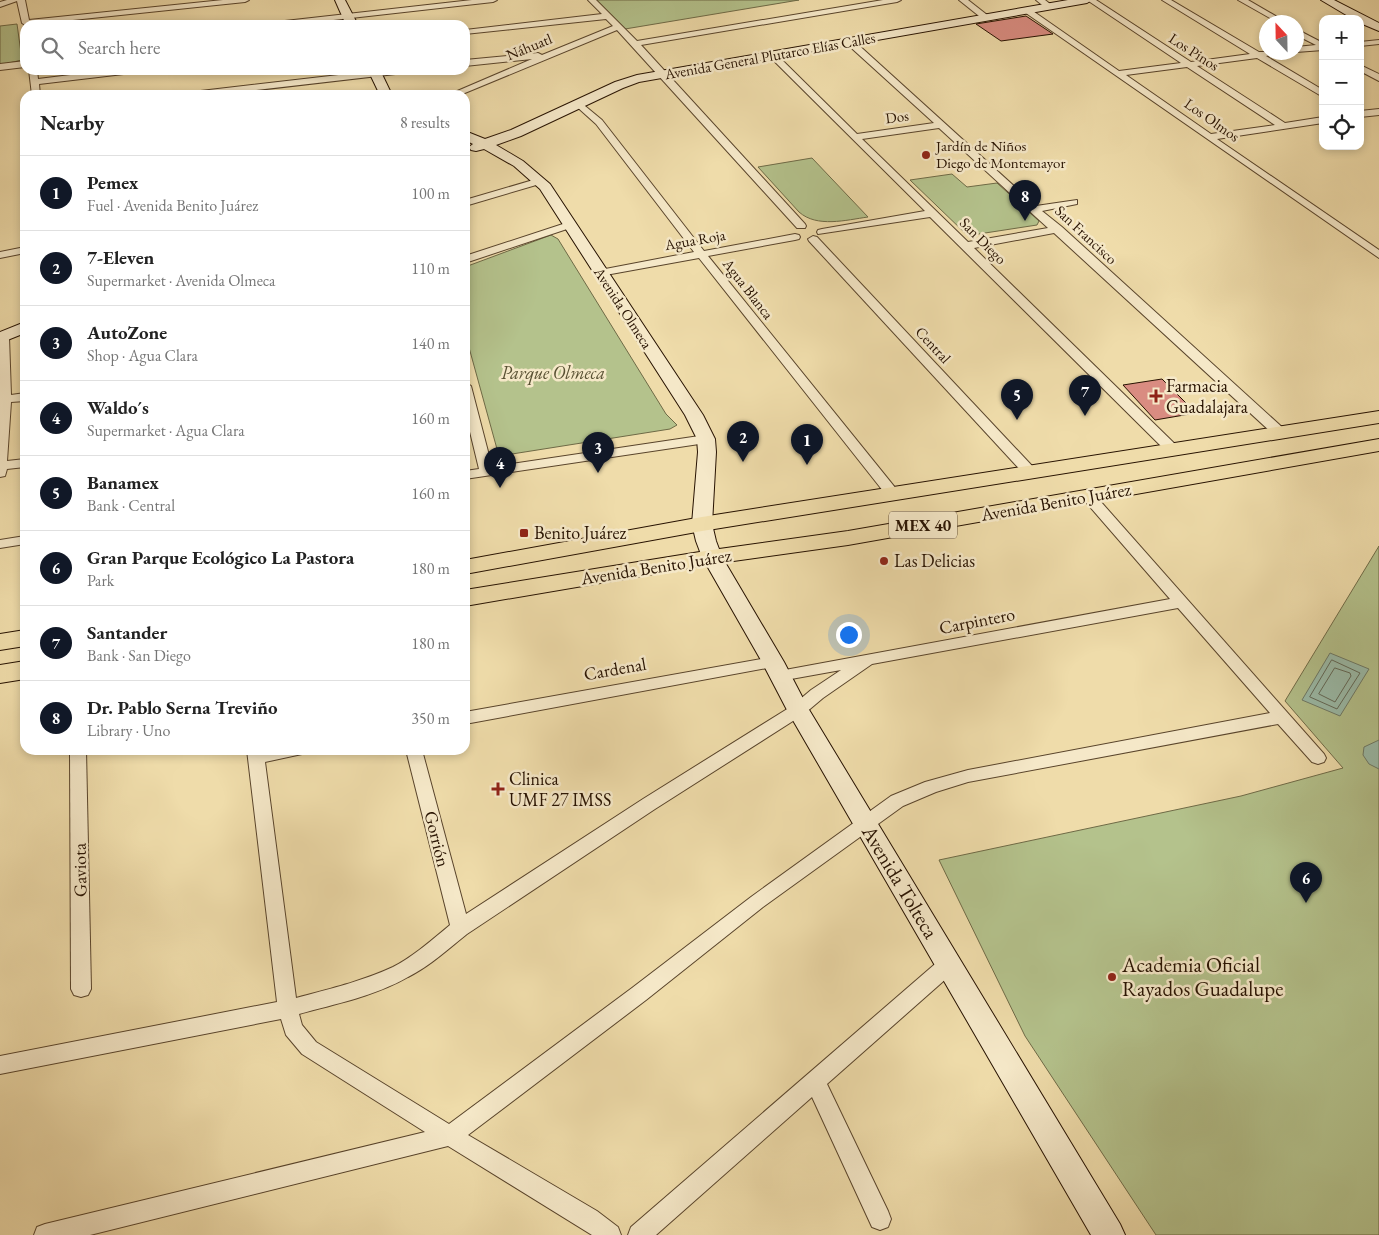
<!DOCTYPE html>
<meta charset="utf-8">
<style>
:root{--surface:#fff;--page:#f6f6f6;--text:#222;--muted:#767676;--line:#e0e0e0;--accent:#111827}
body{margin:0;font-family:"EB Garamond",serif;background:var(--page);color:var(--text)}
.controls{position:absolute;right:15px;top:15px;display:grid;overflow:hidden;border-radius:10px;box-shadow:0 2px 8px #0003}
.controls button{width:45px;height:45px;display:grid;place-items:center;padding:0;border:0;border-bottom:1px solid var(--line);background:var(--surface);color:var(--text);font:25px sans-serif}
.compass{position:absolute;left:1259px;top:15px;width:45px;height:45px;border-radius:50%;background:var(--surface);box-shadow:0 2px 8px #0003;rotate:338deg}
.you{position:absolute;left:848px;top:634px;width:18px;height:18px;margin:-12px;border:4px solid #fff;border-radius:50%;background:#1a73e8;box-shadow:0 0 0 8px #1a73e833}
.badge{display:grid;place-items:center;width:32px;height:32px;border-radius:50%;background:var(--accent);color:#fff;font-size:16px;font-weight:700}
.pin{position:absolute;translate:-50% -41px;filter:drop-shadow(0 1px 2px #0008)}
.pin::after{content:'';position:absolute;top:26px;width:18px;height:15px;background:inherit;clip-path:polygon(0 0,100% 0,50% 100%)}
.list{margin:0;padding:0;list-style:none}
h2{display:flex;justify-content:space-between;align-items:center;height:65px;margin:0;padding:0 20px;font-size:21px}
h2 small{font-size:16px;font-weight:400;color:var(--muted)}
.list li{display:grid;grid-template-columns:32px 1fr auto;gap:15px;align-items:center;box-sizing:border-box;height:75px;padding:0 20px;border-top:1px solid var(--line)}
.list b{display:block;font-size:19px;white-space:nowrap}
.list p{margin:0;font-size:16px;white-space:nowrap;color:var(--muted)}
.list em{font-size:16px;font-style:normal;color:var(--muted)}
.icon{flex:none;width:28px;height:28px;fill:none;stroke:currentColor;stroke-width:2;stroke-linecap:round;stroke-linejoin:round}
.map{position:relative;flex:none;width:1379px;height:1235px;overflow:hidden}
.search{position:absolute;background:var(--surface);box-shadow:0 2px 8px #0003;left:20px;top:20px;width:450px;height:55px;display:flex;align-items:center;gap:12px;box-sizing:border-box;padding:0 18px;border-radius:15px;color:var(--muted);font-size:19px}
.panel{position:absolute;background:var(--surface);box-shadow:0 2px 8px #0003;left:20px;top:90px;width:450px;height:665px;border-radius:15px}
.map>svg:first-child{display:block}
.green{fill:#b4c28c;stroke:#6e6a46}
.water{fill:#9abcaa;stroke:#6c7866}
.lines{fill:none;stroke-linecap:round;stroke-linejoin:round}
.shore{stroke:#606756;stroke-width:1}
.building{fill:#d98c81;stroke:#271201}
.street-casing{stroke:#59442b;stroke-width:2}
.secondary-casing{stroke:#271201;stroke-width:2}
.primary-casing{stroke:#271201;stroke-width:2}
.street{fill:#f5e8c8;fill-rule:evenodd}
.secondary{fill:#f5e8c8;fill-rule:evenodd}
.primary{fill:#efdcaa;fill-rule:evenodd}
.poi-dot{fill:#8f2418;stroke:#f5e8c8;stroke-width:2}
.labels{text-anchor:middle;stroke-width:5;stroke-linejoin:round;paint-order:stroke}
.far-street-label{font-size:15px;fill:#271201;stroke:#f5e8c8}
.far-poi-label{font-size:15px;fill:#271201;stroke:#f5e8c8;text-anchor:start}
.shield{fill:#f5e8c8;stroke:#65523d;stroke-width:1}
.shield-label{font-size:16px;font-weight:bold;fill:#271201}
.park-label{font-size:18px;font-style:italic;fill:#585032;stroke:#f5e8c8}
.poi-label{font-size:18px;fill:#271201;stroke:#f5e8c8;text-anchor:start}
.street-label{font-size:18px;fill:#271201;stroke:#f5e8c8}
.near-street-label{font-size:21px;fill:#271201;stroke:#f5e8c8}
.near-poi-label{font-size:21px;fill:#271201;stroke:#f5e8c8;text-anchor:start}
</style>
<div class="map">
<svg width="1379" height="1235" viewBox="0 0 1379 1235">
<rect width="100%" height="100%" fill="#efdcaa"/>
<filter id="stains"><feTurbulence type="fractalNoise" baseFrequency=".004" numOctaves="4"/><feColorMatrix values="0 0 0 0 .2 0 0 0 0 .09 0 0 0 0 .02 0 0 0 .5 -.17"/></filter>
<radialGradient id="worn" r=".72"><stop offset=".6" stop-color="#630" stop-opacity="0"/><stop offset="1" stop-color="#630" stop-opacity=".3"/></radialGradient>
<!-- green -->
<g class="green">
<polygon points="596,0 799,0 625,29"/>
<polygon points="17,24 22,60 0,65 0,26"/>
<path d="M812,158L868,217C846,220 817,228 799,212L758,167Z"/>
<polygon points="952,174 967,187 997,183 1039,221 1037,225 972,235 965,233 910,180"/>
<polygon points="551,235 558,239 666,414 677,425 670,429 512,454 505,454 497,449 465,333 465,267"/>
<polygon points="1379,546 1379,1235 1156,1235 1025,1036 939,860 1241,796 1343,768 1285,701"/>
</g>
<!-- water -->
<g class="water">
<polygon points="1330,653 1369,669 1340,716 1302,700"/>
<polygon points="1379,740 1379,769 1369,764 1363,755 1364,747"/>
</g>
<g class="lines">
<!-- shore -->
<g class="shore">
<polygon points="1332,660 1360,673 1337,709 1310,697"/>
<polygon points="1335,668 1350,673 1351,676 1335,702 1319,694"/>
</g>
</g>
<!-- building -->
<g class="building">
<polygon points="1026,16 1053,34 1001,41 976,24"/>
<polygon points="1162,379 1196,413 1155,420 1123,385"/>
</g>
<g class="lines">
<!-- street casing -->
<g class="street-casing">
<g id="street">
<polygon points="7,0 25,0 29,20 223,0 249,0 245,2 25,25 22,23 17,1 0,7 0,2"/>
<polygon points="472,0 497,0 493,2 289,25 263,25 267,23"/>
<polygon points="588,0 596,0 637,41 883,0 901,0 897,2 641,45 805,224 806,226 805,228 797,228 617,30 460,95 448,95 532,59 465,66 465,60 538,53 542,55 613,26 606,19 465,34 465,30 602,14"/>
<polygon points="959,0 968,0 991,18 984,20"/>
<polygon points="1036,0 1045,0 1054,7 1047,9"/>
<path d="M1087,0H1096L1191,62L1250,54L1162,0H1171L1259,52H1285L1266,56L1323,90V97L1257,58L1197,66L1285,123L1323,117V123L1217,139L1379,250V258L1023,11L1030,9L1119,71L1181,63ZM1187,67L1275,125L1211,134L1126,75Z"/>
<polygon points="1238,0 1248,0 1286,22 1277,22"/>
<polygon points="1296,29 1323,43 1323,50 1296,52 1296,47 1316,45 1296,35"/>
<path d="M847,40H853L1036,206L1077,200V204L1042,211L1062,227L1283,428L1284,431L1283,434H1273L1054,233L974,248L1177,446L1179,449L1177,452H1167L930,217L818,234L817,232L818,230L822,229L925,211L769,56L776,54L857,134L934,123L847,44ZM939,128L1048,228L968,242L862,139Z"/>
<polygon points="1379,40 1379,44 1360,46 1360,42"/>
<polygon points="25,61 25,67 0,70 0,64"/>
<polygon points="1360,65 1379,74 1379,81 1360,71"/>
<polygon points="29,70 37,70 38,79 111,70 136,70 132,73 39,84 40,95 32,95"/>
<polygon points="382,70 408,70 404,73 214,95 188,95 192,92"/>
<polygon points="579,101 602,120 704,251 795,234 799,235 800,237 799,239 795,240 708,256 897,490 899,493 897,496 887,496 699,258 600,276 596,275 595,273 600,270 694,252 596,124 576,106 575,104"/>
<polygon points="1379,109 1379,115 1360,117 1360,111"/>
<polygon points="540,178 543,179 543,183 465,206 465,200"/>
<polygon points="569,222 574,225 573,227 465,263 465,256"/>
<polygon points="813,236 817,237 1035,469 1037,472 1035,475 1025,475 809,241 808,239"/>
<polygon points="25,247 25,253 0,258 0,252"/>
<polygon points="3,333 9,337 11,395 25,393 25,401 11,402 7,461 25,459 25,467 7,469 5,476 0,477 0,334"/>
<polygon points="465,382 471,386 492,467 706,435 712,439 706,443 465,479 465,471 479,469 465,411"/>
<path d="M1089,493L1094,494L1324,754L1326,758L1324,762L1318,764L1312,762L1278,724L968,782L936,792L903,806L763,907L646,1000L468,1135L597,1211L618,1227L621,1235H592L448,1146L90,1235H34L37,1227L45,1224L425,1132L302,1054L286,1035L281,1019L0,1074V1056L277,1002L247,750H304L302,754L265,762L296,998C329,989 363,981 393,967C414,956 432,940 450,925L406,750H422L466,914L643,799L792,706L811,690L841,670L780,681L774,680L772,676L774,672L1170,599L1084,500L1082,497ZM1178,608L1270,713L968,770L925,782L891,796L751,897L632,988L449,1124L316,1042L302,1025L299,1014C335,1004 375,996 408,977C430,966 448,949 467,934L655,809L804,714L823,698L872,664Z"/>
<polygon points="25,536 25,544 0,548 0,540"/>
<polygon points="773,657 778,658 781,662 778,666 465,724 465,712"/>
<polygon points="70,750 86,750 91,989 88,995 81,997 74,995 71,989"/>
<polygon points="949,956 956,958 959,964 956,970 827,1084 888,1211 891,1219 888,1227 880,1230 872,1227 812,1097 656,1235 628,1235 631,1227 942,958"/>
</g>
</g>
<!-- secondary casing -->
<g class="secondary-casing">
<g id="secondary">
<polygon points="335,0 345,0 358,25 346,25"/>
<polygon points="1068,0 1092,0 1087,3 639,82 623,88 521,136 496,145 523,161 550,184 703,415 715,439 716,452 712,524 716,541 722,557 784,662 808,708 1120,1224 1125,1235 1091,1235 787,710 762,662 702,557 696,541 692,524 698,452 697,439 685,415 540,189 514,166 484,149 476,151 471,150 469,147 473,144 465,140 465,131 485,139 511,130 615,82 637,75"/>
<polygon points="1321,0 1334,0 1379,23 1379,31 1360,23 1360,19 1353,19"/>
<polygon points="368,70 380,70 392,95 380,95"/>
<polygon points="25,322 25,333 0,343 0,332"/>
</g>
</g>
<!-- primary casing -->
<g class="primary-casing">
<g id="primary">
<polygon points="1379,411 1379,423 702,531 465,574 465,560 702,517"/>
<polygon points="1379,439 1379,451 848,545 712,564 465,606 465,590 712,550 848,531"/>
<polygon points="25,630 25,646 0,650 0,634"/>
<polygon points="25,661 25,679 0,683 0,665"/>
</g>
</g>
<!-- street -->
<use href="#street" class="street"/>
<!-- secondary -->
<use href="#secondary" class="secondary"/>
<!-- primary -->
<use href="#primary" class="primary"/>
</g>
<!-- markers -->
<g class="poi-dot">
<circle cx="926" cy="155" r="5"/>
<path d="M1153.5 388.5h5v5h5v5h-5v5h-5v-5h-5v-5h5z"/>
<rect x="519" y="528" width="10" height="10" rx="2.5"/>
<circle cx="884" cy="561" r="5"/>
<path d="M495.5 781.5h5v5h5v5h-5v5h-5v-5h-5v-5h5z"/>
<circle cx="1112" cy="977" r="5"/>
</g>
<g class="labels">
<!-- far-street labels -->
<g class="far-street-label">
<text transform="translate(529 47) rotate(-22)" y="5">Náhuatl</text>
<text transform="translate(1194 52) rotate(33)" y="5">Los Pinos</text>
<text transform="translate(770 56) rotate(-10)" y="5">Avenida General Plutarco Elías Calles</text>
<text transform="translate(897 117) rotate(-7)" y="5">Dos</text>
<text transform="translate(1212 120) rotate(35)" y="5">Los Olmos</text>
<text transform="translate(1086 235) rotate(43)" y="5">San Francisco</text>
<text transform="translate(695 240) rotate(-10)" y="5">Agua Roja</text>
<text transform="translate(983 241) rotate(45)" y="5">San Diego</text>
<text transform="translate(748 289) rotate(52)" y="5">Agua Blanca</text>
<text transform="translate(623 308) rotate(57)" y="5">Avenida Olmeca</text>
<text transform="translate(933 345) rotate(47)" y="5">Central</text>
</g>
<!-- far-poi labels -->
<g class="far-poi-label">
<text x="936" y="151">Jardín de Niños<tspan x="936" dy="17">Diego de Montemayor</tspan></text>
</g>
<!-- shield labels -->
<rect class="shield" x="889" y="511.5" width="68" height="27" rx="4"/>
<g class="shield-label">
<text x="923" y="531">MEX 40</text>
</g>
<!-- park labels -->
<g class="park-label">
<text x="553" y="379">Parque Olmeca</text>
</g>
<!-- poi labels -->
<g class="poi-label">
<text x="1166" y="392">Farmacia<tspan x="1166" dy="21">Guadalajara</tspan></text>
<text x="534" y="539">Benito Juárez</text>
<text x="894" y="567">Las Delicias</text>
<text x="509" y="785">Clinica<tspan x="509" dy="21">UMF 27 IMSS</tspan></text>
</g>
<!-- street labels -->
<g class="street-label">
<text transform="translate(1056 502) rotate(-10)" y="6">Avenida Benito Juárez</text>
<text transform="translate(656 567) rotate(-9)" y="6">Avenida Benito Juárez</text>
<text transform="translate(977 621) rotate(-11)" y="6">Carpintero</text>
<text transform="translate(615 669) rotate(-10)" y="6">Cardenal</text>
<text transform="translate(437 839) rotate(76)" y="6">Gorrión</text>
<text transform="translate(80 870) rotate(-91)" y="6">Gaviota</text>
</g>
<!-- near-street labels -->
<g class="near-street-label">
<text transform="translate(900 882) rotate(59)" y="7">Avenida Tolteca</text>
</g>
<!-- near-poi labels -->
<g class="near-poi-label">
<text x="1122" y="972">Academia Oficial<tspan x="1122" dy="24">Rayados Guadalupe</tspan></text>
</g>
</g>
<rect width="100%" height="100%" filter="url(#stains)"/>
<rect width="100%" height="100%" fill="url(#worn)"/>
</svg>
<div class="controls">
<button>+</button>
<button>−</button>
<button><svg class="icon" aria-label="locate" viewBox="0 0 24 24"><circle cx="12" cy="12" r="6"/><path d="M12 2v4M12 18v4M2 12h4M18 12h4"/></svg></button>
</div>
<svg class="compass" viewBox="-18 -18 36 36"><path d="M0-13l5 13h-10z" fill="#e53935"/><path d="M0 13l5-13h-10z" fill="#767676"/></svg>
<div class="you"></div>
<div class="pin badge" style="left:807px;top:465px">1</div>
<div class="pin badge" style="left:743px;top:462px">2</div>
<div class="pin badge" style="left:598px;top:473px">3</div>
<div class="pin badge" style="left:500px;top:488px">4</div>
<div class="pin badge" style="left:1017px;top:420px">5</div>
<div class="pin badge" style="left:1306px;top:903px">6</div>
<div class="pin badge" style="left:1085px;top:416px">7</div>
<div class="pin badge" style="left:1025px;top:221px">8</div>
<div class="search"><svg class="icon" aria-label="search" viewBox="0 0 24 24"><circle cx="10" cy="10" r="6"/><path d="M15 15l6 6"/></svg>Search here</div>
<section class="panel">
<h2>Nearby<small>8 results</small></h2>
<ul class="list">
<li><span class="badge">1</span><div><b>Pemex</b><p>Fuel · Avenida Benito Juárez</p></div><em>100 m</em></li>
<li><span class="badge">2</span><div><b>7-Eleven</b><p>Supermarket · Avenida Olmeca</p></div><em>110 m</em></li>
<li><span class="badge">3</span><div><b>AutoZone</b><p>Shop · Agua Clara</p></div><em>140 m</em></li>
<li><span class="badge">4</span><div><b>Waldo´s</b><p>Supermarket · Agua Clara</p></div><em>160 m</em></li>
<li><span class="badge">5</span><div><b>Banamex</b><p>Bank · Central</p></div><em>160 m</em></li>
<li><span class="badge">6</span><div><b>Gran Parque Ecológico La Pastora</b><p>Park</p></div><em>180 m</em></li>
<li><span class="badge">7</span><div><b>Santander</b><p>Bank · San Diego</p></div><em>180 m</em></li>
<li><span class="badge">8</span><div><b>Dr. Pablo Serna Treviño</b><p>Library · Uno</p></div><em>350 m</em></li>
</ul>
</section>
</div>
